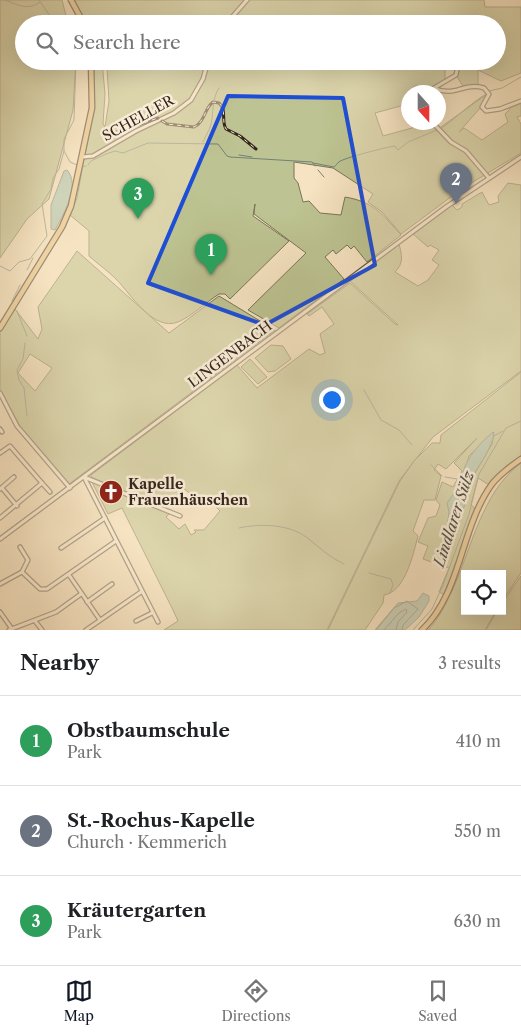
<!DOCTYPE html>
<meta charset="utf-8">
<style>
:root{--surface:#fff;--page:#f6f6f6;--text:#202124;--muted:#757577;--line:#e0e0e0;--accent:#111827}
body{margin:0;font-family:"Libre Caslon Text",serif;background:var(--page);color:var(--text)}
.controls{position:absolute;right:15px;bottom:15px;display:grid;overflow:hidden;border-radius:0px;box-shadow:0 5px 20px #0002}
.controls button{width:45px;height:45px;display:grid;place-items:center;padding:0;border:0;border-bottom:1px solid var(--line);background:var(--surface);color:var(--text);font:25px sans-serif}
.compass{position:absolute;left:401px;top:85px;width:45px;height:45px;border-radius:50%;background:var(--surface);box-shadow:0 5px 20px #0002;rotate:159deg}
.you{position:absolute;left:331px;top:399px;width:18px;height:18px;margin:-12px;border:4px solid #fff;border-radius:50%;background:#1a73e8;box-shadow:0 0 0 8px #1a73e833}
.badge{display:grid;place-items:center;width:32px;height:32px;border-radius:50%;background:var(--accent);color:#fff;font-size:16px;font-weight:700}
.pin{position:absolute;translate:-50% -41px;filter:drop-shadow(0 1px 2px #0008)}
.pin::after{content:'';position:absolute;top:26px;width:18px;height:15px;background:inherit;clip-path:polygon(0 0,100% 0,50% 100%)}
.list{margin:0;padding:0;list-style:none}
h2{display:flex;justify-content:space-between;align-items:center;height:65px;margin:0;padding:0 20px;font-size:21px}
h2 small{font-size:16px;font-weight:400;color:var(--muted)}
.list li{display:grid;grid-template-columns:32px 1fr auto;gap:15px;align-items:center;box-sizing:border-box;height:90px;padding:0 20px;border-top:1px solid var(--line)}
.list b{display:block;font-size:19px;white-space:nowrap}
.list p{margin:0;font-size:16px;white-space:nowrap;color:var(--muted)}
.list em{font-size:16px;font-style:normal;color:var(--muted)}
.icon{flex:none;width:28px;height:28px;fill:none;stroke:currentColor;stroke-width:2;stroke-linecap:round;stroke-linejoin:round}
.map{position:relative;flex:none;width:521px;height:630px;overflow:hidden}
.search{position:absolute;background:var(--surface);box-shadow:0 5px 20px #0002;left:15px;right:15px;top:15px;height:55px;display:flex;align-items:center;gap:12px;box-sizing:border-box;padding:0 18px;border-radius:28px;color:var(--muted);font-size:19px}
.sheet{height:335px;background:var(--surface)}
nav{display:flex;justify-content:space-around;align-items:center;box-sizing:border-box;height:70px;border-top:1px solid var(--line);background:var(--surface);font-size:14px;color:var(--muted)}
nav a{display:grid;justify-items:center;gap:2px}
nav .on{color:var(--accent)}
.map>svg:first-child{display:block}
.green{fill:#bdc392;stroke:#787458;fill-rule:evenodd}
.water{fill:#9dbeb2;stroke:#738176}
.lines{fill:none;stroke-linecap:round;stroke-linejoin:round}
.shore{stroke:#687268;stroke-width:1}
.stream{stroke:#738176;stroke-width:1}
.minor-casing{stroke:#645446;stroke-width:5.5}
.major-casing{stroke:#34251d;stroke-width:7}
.minor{stroke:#f9edd7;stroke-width:3}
.major{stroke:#ebc280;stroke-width:4.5}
.rail-casing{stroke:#34251d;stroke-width:3}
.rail{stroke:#f9edd7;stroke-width:1;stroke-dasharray:4;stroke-linecap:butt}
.marked{fill:none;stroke:#1d4ed8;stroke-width:4;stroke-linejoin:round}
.labels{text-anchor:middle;stroke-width:5;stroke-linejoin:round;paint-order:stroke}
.street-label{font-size:14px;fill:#34251d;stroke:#f9edd7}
.poi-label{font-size:14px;font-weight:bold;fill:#34251d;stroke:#f9edd7;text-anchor:start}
.water-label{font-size:15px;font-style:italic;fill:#54534a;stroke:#f9edd7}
</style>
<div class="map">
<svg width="521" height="630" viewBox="0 0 521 630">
<rect width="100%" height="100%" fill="#f6e3c1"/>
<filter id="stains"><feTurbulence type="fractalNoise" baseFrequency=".004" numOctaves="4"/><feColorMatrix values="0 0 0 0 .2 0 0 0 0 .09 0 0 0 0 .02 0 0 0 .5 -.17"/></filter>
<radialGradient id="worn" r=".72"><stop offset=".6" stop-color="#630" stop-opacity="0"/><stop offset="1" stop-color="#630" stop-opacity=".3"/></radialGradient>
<!-- green -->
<g class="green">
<polygon points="0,0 62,0 68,24 24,24 24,61 76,61 73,110 49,199 27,219 0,258"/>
<polygon points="72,0 246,0 225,24 86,24"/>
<polygon points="248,0 484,0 485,7 521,7 521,73 501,81 478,70 478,86 463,86 456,75 460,61 497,61 497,24 227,24"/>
<path d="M93,61H102L105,94L103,124L105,127L109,101L107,67L114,61H207C202,78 197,95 183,106L92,155H85L94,108Z"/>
<path d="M209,61H438L445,70V80L433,87L414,86L416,92H408V104L375,113L383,136L430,123L440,129C456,118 472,102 488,93L481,107L459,132L464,128L482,140L508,122L505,114L510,109L509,107L521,102V116L517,117L521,124V153L463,188L401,234L382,212L368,202L373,194L333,168L294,162V178L298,183L303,202L309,201L320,213L341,215L345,197C374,202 382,214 401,235L367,262L354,246L351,249L347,245L336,254L333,250L325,257L344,279L279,328L248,310L306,253L254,214L255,204L253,216L289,241L230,299L225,294H219C205,303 192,316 178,322C153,332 130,293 116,279C108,271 98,264 89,256V231L70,215L77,198L84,159L92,158L192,101L205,79Z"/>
<path d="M508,183L521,185V371L433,437L399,481L327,630H164L178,621L173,610L122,508L108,514L92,482L171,512L166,517L179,529L185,524L191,535L196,532L194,530H204L220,511L208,499L204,504L183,488L164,508L91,477V475L237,365L257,388L309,349L320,355L325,353L320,334L334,324L322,307L309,316L307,314L350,283L395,324L398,325L350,281L399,244C402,255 404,263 395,272L418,286L428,280L439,265L432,260L439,250L430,245L428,247L412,233L451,204L457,210L462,207V204L482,192L489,205L499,202L498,196Z"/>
<path d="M77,251L169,333L219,296L275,330L69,484L21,428L0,390V330L15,309L38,339L42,329L38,307ZM30,354L52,368L35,391L18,373Z"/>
<polygon points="271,345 283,346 291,359 275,371 268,372 255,358"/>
<polygon points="250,359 267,377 258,384 241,367"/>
<path d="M521,372V456L506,466L489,485L478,478L471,505L476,509L445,595L439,592L449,568L423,559L428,546L418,542L428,518L436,516L440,505L436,500L442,482L453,487L462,471L454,463L477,438L446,469L438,464L434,470L441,476L435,500H424L413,531L418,536C413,555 405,592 384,595L383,603L365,630H328L400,481L414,461L432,443H440L441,435ZM494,432L492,444L469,483L463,478L469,456Z"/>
<path d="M521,463V573L502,601V574H465V611H496L485,630H428C439,619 445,605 452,591C472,548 481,493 521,463Z"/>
<polygon points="521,576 521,630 486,630 497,611 502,611 502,603"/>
</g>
<!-- water -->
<g class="water">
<path d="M67,170C81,185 63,215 55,230L51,229V205L64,171Z"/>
<path d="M493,432C497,442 474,472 469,483L465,485C456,467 480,443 493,432Z"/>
<polygon points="460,485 468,494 457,529 454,530 447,527 449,512 447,503"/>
<polygon points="423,593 429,596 429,601 419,617 405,630 375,630 398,603 417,601"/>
</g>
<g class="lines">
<!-- shore -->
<g class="shore">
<polyline points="376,630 394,608 407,601 418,609 403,625 402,630"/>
<polyline points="384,630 399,613 406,609 407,612 398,622 396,630"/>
</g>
<!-- stream -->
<g class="stream">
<path d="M5,0C18,5 28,11 40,2"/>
<polyline points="39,0 50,16 60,24"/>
<polyline points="489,91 502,88 521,77"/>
<polyline points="441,127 487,94"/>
<path d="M203,142C206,135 211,128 212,119C213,109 213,97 219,88"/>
<polyline points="64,151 70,162 77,165"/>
<polyline points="239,155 252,157"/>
<path d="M313,163L334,167C336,166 337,163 339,162C343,158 387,147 395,146L398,150L408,142L437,130"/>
<polyline points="88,165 91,161 106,154 115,151 123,153 148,143 218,144 227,156 230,157 312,162 315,166"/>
<polyline points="83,167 86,166"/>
<polyline points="318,170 324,177"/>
<polyline points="0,266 10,271 19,262 30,259 47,236 42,204 51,189 53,178 59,169 64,151 64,139 74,120 76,61"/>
<polyline points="27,270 33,258"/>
<polyline points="12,301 20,285"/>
<polyline points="17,311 27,336"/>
<polyline points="25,343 23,359 17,370 19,380 24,388 27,416"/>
<polyline points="364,390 381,420 399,430 412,445"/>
<polyline points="494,436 503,431"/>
<polyline points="431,465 442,476"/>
<polyline points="445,477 463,480"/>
<path d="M239,528C261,523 292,524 310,540C321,549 331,558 344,564"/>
<polyline points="369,573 391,579 393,585 390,593"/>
<polyline points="413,630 432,609 443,585 469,514 479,474 506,428 521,421"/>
</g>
<!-- minor casing -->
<g class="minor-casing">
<g id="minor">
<polyline points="226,24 247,0"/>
<path d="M455,61L458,65L456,75L434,88C454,98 463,82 484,88L489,94L482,107L486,111L500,109L521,101"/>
<polyline points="432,122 451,142 466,151 489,178"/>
<polyline points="82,157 93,156 136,131 174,113 191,100 203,79 208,61"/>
<polyline points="0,393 17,426 70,488"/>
<polyline points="0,429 2,432"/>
<polyline points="0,453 10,446 42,483 0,518"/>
<polyline points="84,477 158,622"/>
<polyline points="84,477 180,516"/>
<polyline points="42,483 50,492"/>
<polyline points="2,488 17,506"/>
<polyline points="0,489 14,477"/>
<polyline points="0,539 446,207 521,157"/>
<polyline points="20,547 28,560 22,572"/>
<polyline points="61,548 105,518"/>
<polyline points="69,575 100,620"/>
<polyline points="0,584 22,572 40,589 47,589 116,541"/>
<polyline points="87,602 112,584"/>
<polyline points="0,612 12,629"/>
<polyline points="35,621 42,630"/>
<polyline points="136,621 152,613"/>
<polyline points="9,630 56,612 81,594"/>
<polyline points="86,630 141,592"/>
</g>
</g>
<!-- major casing -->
<g class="major-casing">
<g id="major">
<polyline points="71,0 84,24"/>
<polyline points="0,328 62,227 71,206 92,108 91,61"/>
<path d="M422,630C462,592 460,528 492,484C500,474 511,466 521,459"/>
</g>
</g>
<!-- minor -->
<use href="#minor" class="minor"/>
<!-- major -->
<use href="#major" class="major"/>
<!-- rail casing -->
<g class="rail-casing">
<g id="rail">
<path d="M162,121L167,124L194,127C205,122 204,109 213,102L219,103C227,110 221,121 226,129L240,136L256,149"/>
<polyline points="114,133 158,118"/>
</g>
</g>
<!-- rail -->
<use href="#rail" class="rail"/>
</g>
<!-- marked area -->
<path d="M0 0H521V630H0ZM228,96L343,98L375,265L265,325L148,283Z" fill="#f6e3c1" fill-opacity=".55" fill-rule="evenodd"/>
<path class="marked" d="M228,96L343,98L375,265L265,325L148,283Z"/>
<!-- icons -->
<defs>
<g id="church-disc" transform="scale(1.25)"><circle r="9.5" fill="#8f2418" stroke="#f9edd7"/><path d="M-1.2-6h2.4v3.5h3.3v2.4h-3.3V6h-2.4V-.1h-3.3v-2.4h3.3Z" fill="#fff"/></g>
</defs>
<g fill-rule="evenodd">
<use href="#church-disc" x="111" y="492"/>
</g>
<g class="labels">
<!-- street labels -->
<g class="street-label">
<text transform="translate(138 118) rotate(-29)" y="5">SCHELLER</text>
<text transform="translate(230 354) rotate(-37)" y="5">LINGENBACH</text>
</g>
<!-- poi labels -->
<g class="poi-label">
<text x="128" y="489">Kapelle<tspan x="128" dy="16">Frauenhäuschen</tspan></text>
</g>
<!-- water labels -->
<g class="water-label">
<text transform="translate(454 519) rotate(-72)" y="5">Lindlarer Sülz</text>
</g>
</g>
<rect width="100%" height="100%" filter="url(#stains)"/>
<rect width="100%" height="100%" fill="url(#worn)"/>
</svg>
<div class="controls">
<button><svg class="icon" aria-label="locate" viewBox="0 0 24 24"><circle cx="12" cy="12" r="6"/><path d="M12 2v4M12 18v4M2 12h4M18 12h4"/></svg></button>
</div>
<svg class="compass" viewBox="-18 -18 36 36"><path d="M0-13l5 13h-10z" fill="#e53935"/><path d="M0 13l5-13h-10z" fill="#757577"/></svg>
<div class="you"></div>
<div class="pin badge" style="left:211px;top:275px;background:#2e9e5b">1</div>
<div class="pin badge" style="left:456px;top:204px;background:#6b7280">2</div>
<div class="pin badge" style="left:138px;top:219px;background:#2e9e5b">3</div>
<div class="search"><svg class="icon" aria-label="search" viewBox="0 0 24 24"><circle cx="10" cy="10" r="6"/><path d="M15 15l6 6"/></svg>Search here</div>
</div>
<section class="sheet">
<h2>Nearby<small>3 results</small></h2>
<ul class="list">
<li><span class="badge" style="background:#2e9e5b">1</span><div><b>Obstbaumschule</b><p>Park</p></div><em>410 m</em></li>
<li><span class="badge" style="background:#6b7280">2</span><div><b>St.-Rochus-Kapelle</b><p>Church · Kemmerich</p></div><em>550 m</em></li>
<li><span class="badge" style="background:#2e9e5b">3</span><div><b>Kräutergarten</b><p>Park</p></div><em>630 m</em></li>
</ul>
</section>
<nav>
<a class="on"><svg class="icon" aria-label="map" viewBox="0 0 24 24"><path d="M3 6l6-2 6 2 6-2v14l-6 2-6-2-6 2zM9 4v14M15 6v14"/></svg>Map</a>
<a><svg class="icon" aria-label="directions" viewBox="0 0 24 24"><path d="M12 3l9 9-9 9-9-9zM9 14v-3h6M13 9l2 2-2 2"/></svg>Directions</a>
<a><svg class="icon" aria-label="saved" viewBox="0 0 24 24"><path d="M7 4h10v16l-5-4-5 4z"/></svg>Saved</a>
</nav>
